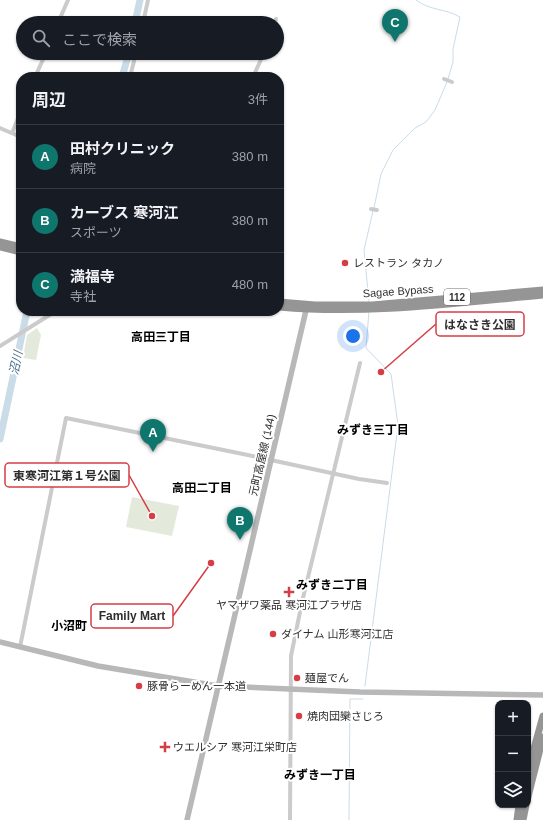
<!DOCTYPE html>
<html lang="ja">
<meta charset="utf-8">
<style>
:root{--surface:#171b24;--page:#20242c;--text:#f1f3f6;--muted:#9ea1a6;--line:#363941;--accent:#0f766e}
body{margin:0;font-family:Helvetica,"Noto Sans JP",sans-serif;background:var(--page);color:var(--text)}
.controls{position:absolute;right:12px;bottom:12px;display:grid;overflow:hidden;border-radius:8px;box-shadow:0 1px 3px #0004}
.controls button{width:36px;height:36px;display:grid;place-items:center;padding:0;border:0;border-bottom:1px solid var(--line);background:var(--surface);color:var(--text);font:20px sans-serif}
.you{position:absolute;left:353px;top:336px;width:14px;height:14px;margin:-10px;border:3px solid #fff;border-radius:50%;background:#1a73e8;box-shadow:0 0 0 6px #1a73e833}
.badge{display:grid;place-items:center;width:26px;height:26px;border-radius:50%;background:var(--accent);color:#fff;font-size:13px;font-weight:700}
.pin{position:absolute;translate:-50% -33px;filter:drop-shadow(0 1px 2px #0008)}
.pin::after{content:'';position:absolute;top:21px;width:14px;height:12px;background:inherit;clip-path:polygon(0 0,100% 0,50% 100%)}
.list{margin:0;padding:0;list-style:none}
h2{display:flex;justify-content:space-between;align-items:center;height:52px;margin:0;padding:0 16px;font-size:17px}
h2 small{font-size:13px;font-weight:400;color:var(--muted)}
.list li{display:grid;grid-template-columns:26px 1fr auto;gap:12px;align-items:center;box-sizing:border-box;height:64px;padding:0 16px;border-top:1px solid var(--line)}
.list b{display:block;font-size:15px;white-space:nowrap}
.list p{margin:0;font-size:13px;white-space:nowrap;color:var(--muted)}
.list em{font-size:13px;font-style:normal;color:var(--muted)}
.icon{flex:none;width:22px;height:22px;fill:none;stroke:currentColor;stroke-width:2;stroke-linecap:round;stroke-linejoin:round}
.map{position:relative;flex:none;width:543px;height:820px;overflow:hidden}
.search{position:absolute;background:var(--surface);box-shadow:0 1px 3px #0004;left:16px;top:16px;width:268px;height:44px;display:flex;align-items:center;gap:10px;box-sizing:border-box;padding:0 14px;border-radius:22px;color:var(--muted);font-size:15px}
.panel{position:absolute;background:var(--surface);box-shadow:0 1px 3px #0004;left:16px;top:72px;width:268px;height:244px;border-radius:16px}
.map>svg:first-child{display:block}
.green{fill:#e3eadc}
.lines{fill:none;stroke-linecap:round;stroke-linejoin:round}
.stream{stroke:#cadce8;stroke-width:1}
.river{stroke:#cadce8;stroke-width:7}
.street{stroke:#cbcbcb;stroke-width:4}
.secondary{stroke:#b8b8b8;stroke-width:5.5}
.highway{stroke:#959595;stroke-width:7}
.poi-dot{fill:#d63e46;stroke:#fff;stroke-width:1.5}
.labels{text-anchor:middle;stroke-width:4;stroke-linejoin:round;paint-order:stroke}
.shield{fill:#fff;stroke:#6d6d6d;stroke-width:1}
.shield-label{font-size:10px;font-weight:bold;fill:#2e2e2e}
.poi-label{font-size:11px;fill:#2e2e2e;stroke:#fff;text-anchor:start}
.street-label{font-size:11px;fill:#2e2e2e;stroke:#fff}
.neighbourhood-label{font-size:12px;font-weight:bold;fill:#000;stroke:#fff}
.water-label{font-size:12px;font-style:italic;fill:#436c89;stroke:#fff}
.leader{fill:none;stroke:#d63e46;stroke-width:1.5}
.callout-dot{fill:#d63e46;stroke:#fff;stroke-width:1.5}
.callout{fill:#fff;stroke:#d63e46;stroke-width:1.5}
.callout-label{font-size:12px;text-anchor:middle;font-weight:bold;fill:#2e2e2e}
</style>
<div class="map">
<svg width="543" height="820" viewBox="0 0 543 820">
<rect width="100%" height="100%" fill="#fff"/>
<!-- green -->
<g class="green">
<polygon points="37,328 41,335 36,360 23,358 27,335"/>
<polygon points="132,497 179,506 172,536 126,527"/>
</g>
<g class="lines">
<!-- stream -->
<g class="stream">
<path d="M416,0C431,11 444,8 460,17L453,49V62L448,79"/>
<polyline points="374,208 381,174 393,150 415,128 426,122 435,110 447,82"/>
<polyline points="369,302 364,250 373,211"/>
<polyline points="365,686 398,425 391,374 366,348 369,311"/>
<polyline points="349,820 350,699 363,699"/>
</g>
<!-- river -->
<g class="river">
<polyline points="135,23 140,0"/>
<polyline points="122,77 129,53"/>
<polyline points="0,439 27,311"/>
</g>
<!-- street -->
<g class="street">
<polyline points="58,23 68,0"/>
<polyline points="143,23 148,0"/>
<polyline points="275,23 276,19"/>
<polyline points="35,77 46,53"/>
<polyline points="130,77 136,53"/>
<polyline points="253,77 264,53"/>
<polyline points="444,79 452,82"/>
<polyline points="0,128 21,137"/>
<polyline points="12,133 21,111"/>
<polyline points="371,209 377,210"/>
<polyline points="0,346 56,311"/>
<polyline points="20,647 66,418 243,454 359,479 387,483"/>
<polyline points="290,820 291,656 302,602 360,363"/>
</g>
<!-- secondary -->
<g class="secondary">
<polyline points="0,642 98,666 218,686 360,692 543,695"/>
<polyline points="187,820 307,306"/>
</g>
<!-- highway -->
<g class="highway">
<polyline points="0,242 21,247"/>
<polyline points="0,247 21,252"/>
<polyline points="279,302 315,305 372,305 543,290"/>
<path d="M279,307C367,315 456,303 543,295"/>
<polyline points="528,770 543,716"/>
<polyline points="528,797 543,737"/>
<polyline points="517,820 519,805"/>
<polyline points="523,820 526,805"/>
</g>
</g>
<!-- markers -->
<g class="poi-dot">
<circle cx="345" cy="263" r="4"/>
<path d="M287 586h4v4h4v4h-4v4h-4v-4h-4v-4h4z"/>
<circle cx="273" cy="634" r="4"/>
<circle cx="297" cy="678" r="4"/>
<circle cx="139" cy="686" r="4"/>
<circle cx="299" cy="716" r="4"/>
<path d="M163 741h4v4h4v4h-4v4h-4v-4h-4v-4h4z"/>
</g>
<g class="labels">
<!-- shield labels -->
<rect class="shield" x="444" y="289" width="26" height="16" rx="3"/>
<g class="shield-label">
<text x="457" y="301">112</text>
</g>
<!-- poi labels -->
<g class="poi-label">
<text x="353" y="267">レストラン タカノ</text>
<text x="289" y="609" text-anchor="middle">ヤマザワ薬品 寒河江プラザ店</text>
<text x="281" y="638">ダイナム 山形寒河江店</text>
<text x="305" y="682">麺屋でん</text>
<text x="147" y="690">豚骨らーめん一本道</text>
<text x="307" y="720">焼肉団欒さじろ</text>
<text x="173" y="751">ウエルシア 寒河江栄町店</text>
</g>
<!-- street labels -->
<g class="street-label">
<text transform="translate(398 291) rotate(-4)" y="4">Sagae Bypass</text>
<text transform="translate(262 455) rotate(-77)" y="4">元町高屋線 (144)</text>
</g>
<!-- neighbourhood labels -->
<g class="neighbourhood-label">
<text x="161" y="341">高田三丁目</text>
<text x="373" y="434">みずき三丁目</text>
<text x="202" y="492">高田二丁目</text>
<text x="332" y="589">みずき二丁目</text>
<text x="69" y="630">小沼町</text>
<text x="320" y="779">みずき一丁目</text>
</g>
<!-- water labels -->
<g class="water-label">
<text transform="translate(16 363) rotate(-78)" y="4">沼川</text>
</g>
</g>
<!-- callouts -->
<path class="leader" d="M381 372L436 324M152 516L129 475M211 563L173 616"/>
<g class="callout-dot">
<circle cx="381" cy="372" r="4"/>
<circle cx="152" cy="516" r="4"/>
<circle cx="211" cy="563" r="4"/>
</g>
<g class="callout">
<rect x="436" y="312" width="88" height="24" rx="4"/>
<rect x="5" y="463" width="124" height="24" rx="4"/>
<rect x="91" y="604" width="82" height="24" rx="4"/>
</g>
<g class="callout-label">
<text x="480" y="329">はなさき公園</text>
<text x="67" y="480">東寒河江第１号公園</text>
<text x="132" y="620">Family Mart</text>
</g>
</svg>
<div class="controls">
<button>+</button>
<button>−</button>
<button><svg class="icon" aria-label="layers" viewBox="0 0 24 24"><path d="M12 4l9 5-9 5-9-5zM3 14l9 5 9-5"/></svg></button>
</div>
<div class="you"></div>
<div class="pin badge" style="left:153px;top:452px">A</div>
<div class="pin badge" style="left:240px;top:540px">B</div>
<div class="pin badge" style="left:395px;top:42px">C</div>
<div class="search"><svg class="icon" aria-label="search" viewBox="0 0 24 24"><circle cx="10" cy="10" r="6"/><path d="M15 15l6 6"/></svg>ここで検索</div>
<section class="panel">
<h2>周辺<small>3件</small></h2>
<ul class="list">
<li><span class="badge">A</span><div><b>田村クリニック</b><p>病院</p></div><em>380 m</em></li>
<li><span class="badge">B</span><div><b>カーブス 寒河江</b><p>スポーツ</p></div><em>380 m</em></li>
<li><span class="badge">C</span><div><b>満福寺</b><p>寺社</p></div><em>480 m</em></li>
</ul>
</section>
</div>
